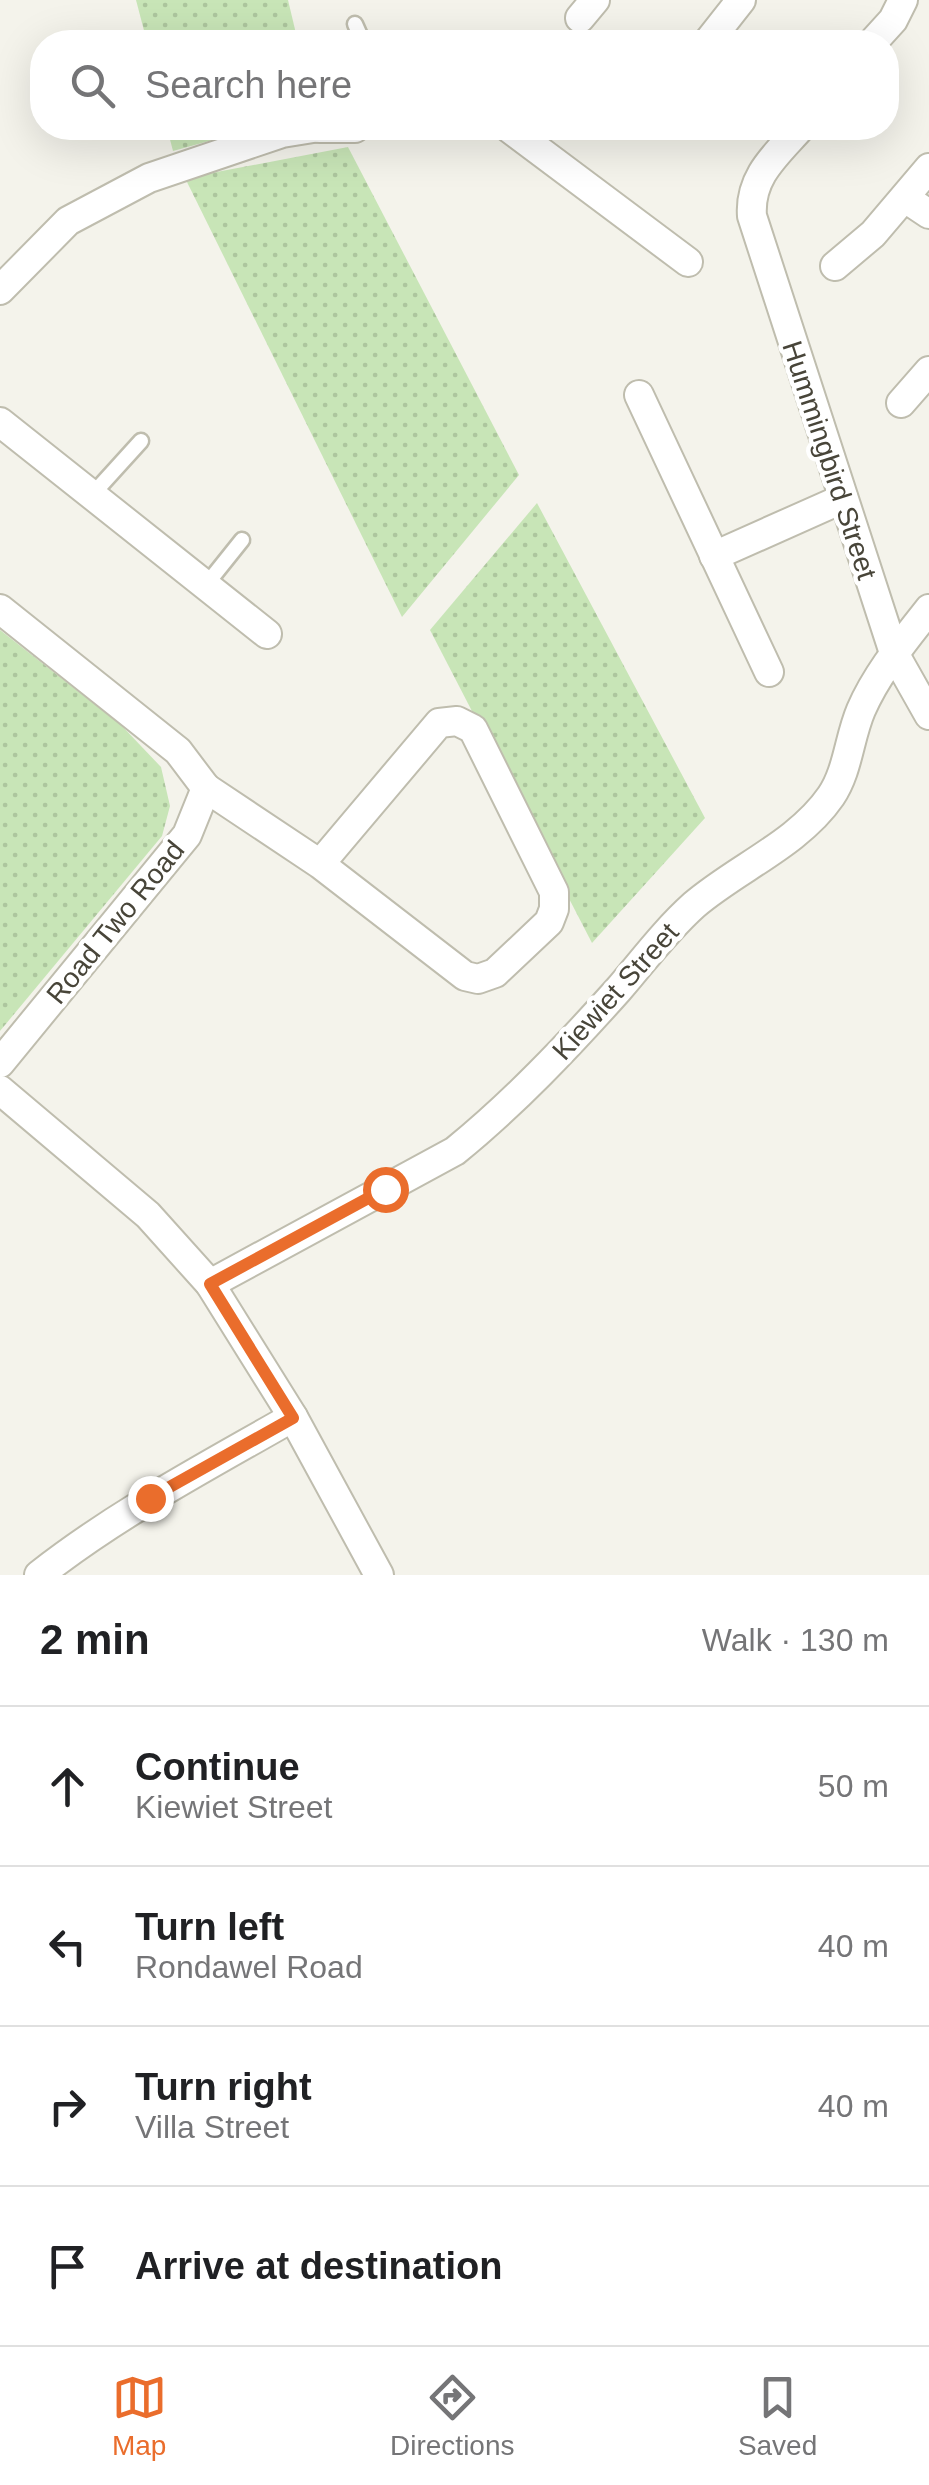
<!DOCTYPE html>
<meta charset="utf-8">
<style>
:root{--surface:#fff;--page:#f2f2f2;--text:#202124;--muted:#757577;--line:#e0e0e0;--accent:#ea6d2c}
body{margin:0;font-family:Arial,sans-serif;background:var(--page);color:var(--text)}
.stop{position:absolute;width:30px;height:30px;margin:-22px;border:8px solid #ea6d2c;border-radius:50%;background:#fff}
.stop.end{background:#ea6d2c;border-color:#fff;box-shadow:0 2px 10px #0008}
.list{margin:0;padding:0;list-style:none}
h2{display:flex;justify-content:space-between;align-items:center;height:130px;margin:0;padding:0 40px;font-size:42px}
h2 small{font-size:32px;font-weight:400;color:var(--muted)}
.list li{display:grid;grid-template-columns:65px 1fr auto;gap:30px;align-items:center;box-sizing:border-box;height:160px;padding:0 40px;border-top:2px solid var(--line)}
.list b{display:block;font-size:38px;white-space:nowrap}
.list p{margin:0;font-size:32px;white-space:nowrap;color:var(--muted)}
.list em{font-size:32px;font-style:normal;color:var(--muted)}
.icon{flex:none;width:55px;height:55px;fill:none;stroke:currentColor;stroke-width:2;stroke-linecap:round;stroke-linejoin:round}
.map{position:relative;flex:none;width:929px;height:1575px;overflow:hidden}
.search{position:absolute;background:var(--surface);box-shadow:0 10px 40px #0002;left:30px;right:30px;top:30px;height:110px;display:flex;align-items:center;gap:25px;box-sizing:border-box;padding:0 35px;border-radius:40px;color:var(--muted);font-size:38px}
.sheet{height:770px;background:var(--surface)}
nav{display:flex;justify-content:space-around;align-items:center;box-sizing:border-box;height:140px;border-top:2px solid var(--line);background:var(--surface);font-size:28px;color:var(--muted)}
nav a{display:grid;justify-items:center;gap:5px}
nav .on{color:var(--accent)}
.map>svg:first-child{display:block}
.park{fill:url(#park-dots)}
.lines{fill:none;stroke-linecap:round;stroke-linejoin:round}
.service-casing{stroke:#bfbdae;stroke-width:19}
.minor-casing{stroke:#bfbdae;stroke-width:32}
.service{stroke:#fff;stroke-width:14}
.minor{stroke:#fff;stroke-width:28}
.route{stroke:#ea6d2c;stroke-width:12}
.labels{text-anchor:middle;stroke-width:9;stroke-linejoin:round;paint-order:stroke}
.street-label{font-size:28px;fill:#484539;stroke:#fff}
</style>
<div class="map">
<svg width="929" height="1575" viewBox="0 0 929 1575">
<defs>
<pattern id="park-dots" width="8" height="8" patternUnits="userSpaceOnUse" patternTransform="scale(2.5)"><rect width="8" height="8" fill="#c8e5b7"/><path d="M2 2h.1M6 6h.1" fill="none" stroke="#adc69e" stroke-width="1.8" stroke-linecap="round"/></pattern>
</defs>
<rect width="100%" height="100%" fill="#f4f3eb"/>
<!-- park -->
<g class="park">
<polygon points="136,0 288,0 298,42 147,42"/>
<polygon points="167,128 256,128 173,151"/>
<polygon points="348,147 519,475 402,617 185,178"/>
<polygon points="537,503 705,818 592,943 430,630"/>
<polygon points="0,630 121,725 161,767 170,806 162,836 0,1031"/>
</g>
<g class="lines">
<!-- service casing -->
<g class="service-casing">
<g id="service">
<polyline points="355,24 363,42"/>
<polyline points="92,495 141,441"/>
<polyline points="206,585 242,540"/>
</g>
</g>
<!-- minor casing -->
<g class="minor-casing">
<g id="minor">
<polyline points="580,18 595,0"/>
<polyline points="708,42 741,0"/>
<polyline points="873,42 893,20 903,0"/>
<polyline points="319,128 355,128"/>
<polyline points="509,128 688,262"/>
<path d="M800,128C776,155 749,177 752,216L894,653L929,715"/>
<polyline points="905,198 929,214"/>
<polyline points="835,266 873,234 929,168"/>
<polyline points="0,290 68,221 149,178 282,133 313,128"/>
<polyline points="639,395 769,672"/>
<polyline points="901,403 929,371"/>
<polyline points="0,422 267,634"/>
<polyline points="714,556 842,499"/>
<polyline points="0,609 178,751 206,788 187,835 0,1063"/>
<polyline points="206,788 320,864 465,976 478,979 495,973 549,922 554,909 554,892 473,729 457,721 439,723 320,864"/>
<polyline points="0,1090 148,1215 210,1284 293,1417 379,1575"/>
<path d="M210,1284L455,1151C514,1103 567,1047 618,990C643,961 665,931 694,905C737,868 798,844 831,796C848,771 849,738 861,710C877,673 904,641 929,609"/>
<path d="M39,1575C118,1513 206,1467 293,1417"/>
</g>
</g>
<!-- service -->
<use href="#service" class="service"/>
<!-- minor -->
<use href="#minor" class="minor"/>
</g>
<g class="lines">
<!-- route -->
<polyline class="route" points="150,1498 293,1418 210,1284 385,1189"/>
</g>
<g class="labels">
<!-- street labels -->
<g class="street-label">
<text transform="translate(830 460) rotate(72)" y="10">Hummingbird Street</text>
<text transform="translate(115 922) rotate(-51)" y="10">Road Two Road</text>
<text transform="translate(615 991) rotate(-48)" y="10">Kiewiet Street</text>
</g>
</g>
</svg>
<div class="stop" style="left:385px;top:1189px"></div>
<div class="stop end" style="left:150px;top:1498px"></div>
<div class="search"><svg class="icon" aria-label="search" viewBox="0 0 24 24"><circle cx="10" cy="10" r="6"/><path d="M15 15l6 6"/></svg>Search here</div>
</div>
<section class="sheet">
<h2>2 min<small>Walk · 130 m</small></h2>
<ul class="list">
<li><svg class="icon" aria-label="ahead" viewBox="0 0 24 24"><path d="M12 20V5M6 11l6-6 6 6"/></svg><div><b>Continue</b><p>Kiewiet Street</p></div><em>50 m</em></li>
<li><svg class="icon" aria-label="left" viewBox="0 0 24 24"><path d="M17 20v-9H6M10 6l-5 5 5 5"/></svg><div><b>Turn left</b><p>Rondawel Road</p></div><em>40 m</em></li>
<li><svg class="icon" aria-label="right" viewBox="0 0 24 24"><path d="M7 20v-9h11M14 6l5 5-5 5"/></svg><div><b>Turn right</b><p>Villa Street</p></div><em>40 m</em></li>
<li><svg class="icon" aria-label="arrive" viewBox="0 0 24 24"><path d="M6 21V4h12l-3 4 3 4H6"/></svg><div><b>Arrive at destination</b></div></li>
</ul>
</section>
<nav>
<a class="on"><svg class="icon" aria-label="map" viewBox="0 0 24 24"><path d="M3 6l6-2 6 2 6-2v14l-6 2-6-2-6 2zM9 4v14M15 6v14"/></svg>Map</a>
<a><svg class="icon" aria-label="directions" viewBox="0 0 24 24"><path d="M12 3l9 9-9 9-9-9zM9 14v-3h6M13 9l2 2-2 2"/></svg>Directions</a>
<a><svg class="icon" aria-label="saved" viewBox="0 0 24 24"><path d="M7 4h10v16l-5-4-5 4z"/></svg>Saved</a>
</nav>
